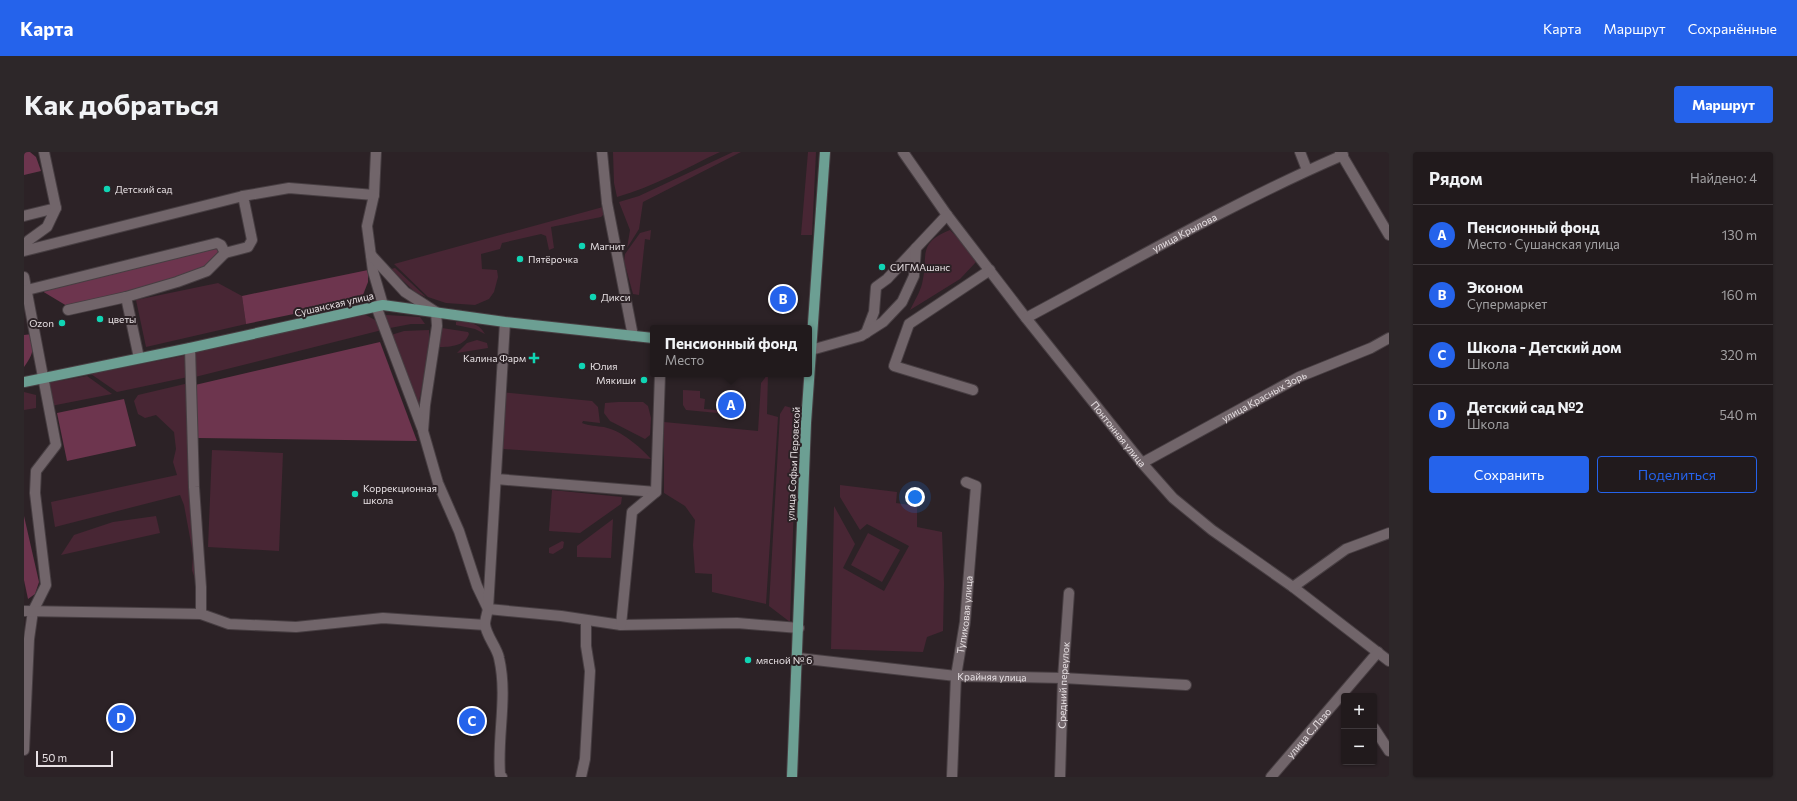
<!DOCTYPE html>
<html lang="ru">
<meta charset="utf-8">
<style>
:root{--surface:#211a1c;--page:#2d2729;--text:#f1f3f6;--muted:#a2a1a3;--line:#3e383b;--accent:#2563eb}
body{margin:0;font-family:Commissioner,sans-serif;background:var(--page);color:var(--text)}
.controls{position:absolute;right:12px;bottom:12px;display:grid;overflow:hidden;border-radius:4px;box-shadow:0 1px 3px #0004}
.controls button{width:36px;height:36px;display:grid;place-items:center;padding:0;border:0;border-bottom:1px solid var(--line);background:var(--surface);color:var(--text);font:20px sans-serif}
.scale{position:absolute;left:12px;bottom:10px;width:77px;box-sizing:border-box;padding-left:4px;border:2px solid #e7e0e3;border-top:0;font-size:11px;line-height:14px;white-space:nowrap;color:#e7e0e3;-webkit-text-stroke:3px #2c2226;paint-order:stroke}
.you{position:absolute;left:891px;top:345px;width:14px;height:14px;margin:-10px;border:3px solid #fff;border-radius:50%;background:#1a73e8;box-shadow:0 0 0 6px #1a73e833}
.badge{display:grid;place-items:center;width:26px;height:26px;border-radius:50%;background:var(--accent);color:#fff;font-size:13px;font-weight:700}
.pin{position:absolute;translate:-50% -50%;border:2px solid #fff;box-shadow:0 1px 4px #0006}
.popup{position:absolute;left:626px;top:173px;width:162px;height:52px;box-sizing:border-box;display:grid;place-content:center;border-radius:4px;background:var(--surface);filter:drop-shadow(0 1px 3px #0005);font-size:13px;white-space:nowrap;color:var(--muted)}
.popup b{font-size:15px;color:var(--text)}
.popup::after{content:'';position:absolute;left:50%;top:100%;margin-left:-8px;border:8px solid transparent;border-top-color:var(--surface)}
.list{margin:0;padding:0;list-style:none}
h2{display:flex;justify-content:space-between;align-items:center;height:52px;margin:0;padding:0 16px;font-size:17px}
h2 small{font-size:13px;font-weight:400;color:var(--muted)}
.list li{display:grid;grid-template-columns:26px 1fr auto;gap:12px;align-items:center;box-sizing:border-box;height:60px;padding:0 16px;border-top:1px solid var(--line)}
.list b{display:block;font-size:15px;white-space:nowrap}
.list p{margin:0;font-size:13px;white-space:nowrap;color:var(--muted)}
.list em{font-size:13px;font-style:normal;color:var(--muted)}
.actions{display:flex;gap:8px;padding:12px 16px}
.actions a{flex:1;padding:9px 0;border:1px solid var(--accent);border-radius:4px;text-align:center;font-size:14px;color:var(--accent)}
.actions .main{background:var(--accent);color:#fff}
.map{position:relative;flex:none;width:1365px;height:625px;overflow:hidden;border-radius:4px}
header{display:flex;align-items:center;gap:24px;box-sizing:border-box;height:56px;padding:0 20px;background:var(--accent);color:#fff}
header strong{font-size:19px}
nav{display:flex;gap:22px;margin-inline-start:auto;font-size:14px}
.intro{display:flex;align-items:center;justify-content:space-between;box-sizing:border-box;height:96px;padding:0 24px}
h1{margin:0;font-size:28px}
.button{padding:10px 18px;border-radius:4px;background:var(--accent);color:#fff;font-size:14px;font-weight:700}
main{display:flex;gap:24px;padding:0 24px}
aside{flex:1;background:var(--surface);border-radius:4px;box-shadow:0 1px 3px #0004}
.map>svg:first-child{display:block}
.green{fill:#482634}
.forest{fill:#6d354e}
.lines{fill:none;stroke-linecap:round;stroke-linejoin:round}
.minor-casing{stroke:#473e42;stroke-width:12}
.major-casing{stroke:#473e42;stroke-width:12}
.minor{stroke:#71656a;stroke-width:10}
.major{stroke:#6c9f93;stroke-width:10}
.poi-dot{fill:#10d5b4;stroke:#2c2226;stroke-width:1.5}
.labels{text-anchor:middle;stroke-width:4;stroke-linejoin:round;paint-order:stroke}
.poi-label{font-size:10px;fill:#e7e0e3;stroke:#2c2226;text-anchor:start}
.street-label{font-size:10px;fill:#e7e0e3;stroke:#2c2226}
</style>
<header>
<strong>Карта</strong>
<nav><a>Карта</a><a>Маршрут</a><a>Сохранённые</a></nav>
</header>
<div class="intro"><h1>Как добраться</h1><a class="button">Маршрут</a></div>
<main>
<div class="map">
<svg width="1365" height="625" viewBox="0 0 1365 625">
<rect width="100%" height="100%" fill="#2c2226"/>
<!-- green -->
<g class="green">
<path d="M589,0H696C662,16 629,35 593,45L590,31Z"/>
<polygon points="709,0 717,0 619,50 615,77 603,96 606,78 595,50 615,44"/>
<polygon points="784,0 792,0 788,83 777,83"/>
<polygon points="579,55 580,62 577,65 527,75 530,96 525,98 522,84 517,82 478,91 476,97 457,102 458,117 473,118 474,125 470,140 465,147 451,153 422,151 404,145 370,112"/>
<polygon points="627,78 626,88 621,87 615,143 609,142 600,109 601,102 616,81"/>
<path d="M926,78L945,98L952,110L936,127L886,158C890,150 896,140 898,132C905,103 892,92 926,78Z"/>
<polygon points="371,116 402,145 391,140 367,117"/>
<polygon points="194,131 218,144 222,172 122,195 112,148"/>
<polygon points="340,162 351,168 358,178 171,225 169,201"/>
<polygon points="362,163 396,165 401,172 387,172 366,176 361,166"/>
<path d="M432,170C445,170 454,170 461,182L451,177L432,173Z"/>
<path d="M418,176L444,180L445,182C441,194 426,195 415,195L414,193V179Z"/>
<polygon points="405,178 405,200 394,254 367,183 380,179"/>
<polygon points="453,188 463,191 464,196 433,201 443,191"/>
<polygon points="164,203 164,225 93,240 67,222"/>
<polygon points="744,222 743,262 754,265 742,452 688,440 688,422 671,421 669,393 671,368 661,354 640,341 640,270 734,279 737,231"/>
<polygon points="63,224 88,242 27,254 24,231"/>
<polygon points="165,231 175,439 168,418 169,402 160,353 156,343 31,375 27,350 153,323 149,310 152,297 150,280 132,263 121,266 114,262 110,249 114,243"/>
<polygon points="659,238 676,239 676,246 681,247 680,257 704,259 704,262 662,258 659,253"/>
<polygon points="0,240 12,243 12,256 0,258"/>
<path d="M477,240L568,249L574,255L576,271L559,269L558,271C565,274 573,274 580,275C598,279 615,294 627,307L480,297L474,294Z"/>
<polygon points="594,250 619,250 624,254 627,266 626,283 621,287 586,269 580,261 581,251"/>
<polygon points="761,254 768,256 773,260 766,470 745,454 756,262"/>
<polygon points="188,298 259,301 255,399 184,395"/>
<polygon points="816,333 873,340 872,351 893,354 893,375 918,380 920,431 919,479 903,485 899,500 807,497 810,354 831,392 819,416 860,439 885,394 843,372 836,378 816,345"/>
<polygon points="528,338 598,345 597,352 556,381 525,379"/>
<polygon points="132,364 136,381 37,403 50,383 89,370"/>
<polygon points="589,367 587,406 553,405 553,394"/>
<polygon points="844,381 876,398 858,430 827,413"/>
<polygon points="538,389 540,390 539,396 529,402 525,401 525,396"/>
</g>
<!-- forest -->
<g class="forest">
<polygon points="0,0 6,0 12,5 17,19 0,23"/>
<polygon points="194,94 197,100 181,116 115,138 43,154 18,139"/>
<polygon points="344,118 344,130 337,148 222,172 218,144"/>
<path d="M8,182C11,197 8,204 0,215V183Z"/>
<polygon points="356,190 393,289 174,286 171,233"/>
<polygon points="100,247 112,294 43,309 33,261"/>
<polygon points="0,364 15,430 11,442 4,447 0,428"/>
</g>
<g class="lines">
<!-- minor casing -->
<g class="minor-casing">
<g id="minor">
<polyline points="352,0 350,43 343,74 349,119 359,153"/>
<polyline points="578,0 583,51 609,184"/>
<path id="s1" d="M879,0L923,63L1002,166L1118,311L1149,346L1188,378L1269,435L1365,509"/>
<polyline points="1276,0 1283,18"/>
<polyline points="1316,0 1365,83"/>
<polyline points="0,64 32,56"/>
<polyline points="0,94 5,88 23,75 32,56 20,0"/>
<polyline points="0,99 219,44"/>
<polyline points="347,103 381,140 412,160 413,174 401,253 399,279 414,331 435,379 453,434 464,457 537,464 597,473 713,471 775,476"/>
<polyline points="0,125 32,293 12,319 11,341 22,433 9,459 5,487 0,598"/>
<polyline points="3,138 193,91 197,93 201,101 224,95 228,88 219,44 265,36 350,43"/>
<polyline points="352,154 398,276"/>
<polyline points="44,158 102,145"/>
<path id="s2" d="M1002,166C1107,110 1210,50 1319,3L1318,0"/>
<polyline points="842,181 850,160 852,135 863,127 892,96"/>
<polyline points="166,196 170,335 177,435 177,462"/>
<polyline points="787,198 837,184 859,170 878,150 890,124 892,96 923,63"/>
<polyline points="115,206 102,145 153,130 183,119 201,101"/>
<polyline points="949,238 870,214 885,172 966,118"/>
<path id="s3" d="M1118,311L1275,225L1347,196L1365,186"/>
<polyline points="472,327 632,340"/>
<polyline points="1269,435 1322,397 1365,381"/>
<polyline points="0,459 177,462 205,472 272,475 359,466 461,473"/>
<polyline points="597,473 608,360 632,340 636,222"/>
<path id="s4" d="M774,506L932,524L1039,526L1162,533"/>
<polyline points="1350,576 1365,599"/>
<path d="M478,625L476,622C473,583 484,545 475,506C473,495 462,484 461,472C461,468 463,462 464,457L481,170"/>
<polyline points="557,625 561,607 566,519 562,494 562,468"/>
<path id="s5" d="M928,625L932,524L941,470L952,334L942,330"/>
<path id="s6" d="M1036,625L1039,526L1045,441"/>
<path id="s7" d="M1247,625L1354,500"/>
</g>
</g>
<!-- major casing -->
<g class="major-casing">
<g id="major">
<polyline points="0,230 166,196 359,153 481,170 629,186"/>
<polyline points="768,625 782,271 801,0"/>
</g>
</g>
<!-- minor -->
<use href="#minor" class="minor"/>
<!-- major -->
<use href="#major" class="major"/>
</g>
<!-- markers -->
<g class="poi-dot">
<circle cx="83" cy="37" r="4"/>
<circle cx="558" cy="94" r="4"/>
<circle cx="496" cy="107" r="4"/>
<circle cx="858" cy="115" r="4"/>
<circle cx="569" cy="145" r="4"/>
<circle cx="76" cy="167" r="4"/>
<circle cx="38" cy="171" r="4"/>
<path d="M508 200h4v4h4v4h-4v4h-4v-4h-4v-4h4z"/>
<circle cx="558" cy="214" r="4"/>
<circle cx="620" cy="228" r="4"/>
<circle cx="331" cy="342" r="4"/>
<circle cx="724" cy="508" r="4"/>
</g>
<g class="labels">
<!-- poi labels -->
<g class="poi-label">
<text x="91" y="41">Детский сад</text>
<text x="566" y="98">Магнит</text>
<text x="504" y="111">Пятёрочка</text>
<text x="866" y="119">СИГМАшанс</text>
<text x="577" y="149">Дикси</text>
<text x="84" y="171">цветы</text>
<text x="30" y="175" text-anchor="end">Ozon</text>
<text x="502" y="210" text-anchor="end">Калина Фарм</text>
<text x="566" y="218">Юлия</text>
<text x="612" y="232" text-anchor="end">Мякиши</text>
<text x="339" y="340">Коррекционная<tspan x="339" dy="12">школа</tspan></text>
<text x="732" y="512">мясной № 6</text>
</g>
<!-- street labels -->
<g class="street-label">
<text dy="4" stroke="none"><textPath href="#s2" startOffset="180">улица Крылова</textPath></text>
<text transform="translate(310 152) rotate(-13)" y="4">Сушанская улица</text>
<text dy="4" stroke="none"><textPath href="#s3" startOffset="139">улица Красных Зорь</textPath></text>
<text dy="4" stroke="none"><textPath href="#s1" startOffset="355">Понтонная улица</textPath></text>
<text transform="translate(769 312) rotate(-87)" y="4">улица Софьи Перовской</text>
<text dy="4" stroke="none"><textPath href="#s5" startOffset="163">Тупиковая улица</textPath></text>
<text dy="4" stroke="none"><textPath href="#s4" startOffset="195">Крайняя улица</textPath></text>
<text dy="4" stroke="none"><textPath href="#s6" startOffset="92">Средний переулок</textPath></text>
<text dy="4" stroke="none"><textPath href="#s7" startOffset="58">улица С.Лазо</textPath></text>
</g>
</g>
</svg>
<div class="controls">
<button>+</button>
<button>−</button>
</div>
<div class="scale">50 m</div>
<div class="you"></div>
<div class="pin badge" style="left:707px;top:253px">A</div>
<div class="popup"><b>Пенсионный фонд</b>Место</div>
<div class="pin badge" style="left:759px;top:147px">B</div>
<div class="pin badge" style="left:448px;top:569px">C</div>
<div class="pin badge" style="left:97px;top:566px">D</div>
</div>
<aside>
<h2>Рядом<small>Найдено: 4</small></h2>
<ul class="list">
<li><span class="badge">A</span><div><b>Пенсионный фонд</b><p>Место · Сушанская улица</p></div><em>130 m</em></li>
<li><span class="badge">B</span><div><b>Эконом</b><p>Супермаркет</p></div><em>160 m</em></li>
<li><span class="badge">C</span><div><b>Школа - Детский дом</b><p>Школа</p></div><em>320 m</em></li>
<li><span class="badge">D</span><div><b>Детский сад №2</b><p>Школа</p></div><em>540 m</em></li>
</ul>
<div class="actions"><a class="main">Сохранить</a><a>Поделиться</a></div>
</aside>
</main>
